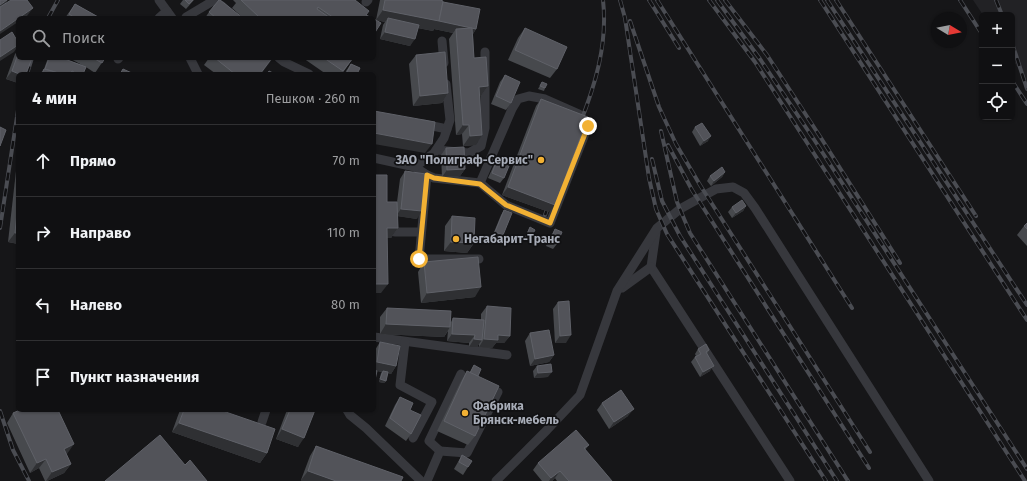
<!DOCTYPE html>
<html lang="ru">
<meta charset="utf-8">
<style>
:root{--surface:#101012;--page:#1e1e20;--text:#f1f3f6;--muted:#9c9d9f;--line:#303032}
body{margin:0;font-family:"Fira Sans",sans-serif;background:var(--page);color:var(--text)}
.controls{position:absolute;right:12px;top:12px;display:grid;overflow:hidden;border-radius:6px;box-shadow:0 1px 3px #0004}
.controls button{width:36px;height:36px;display:grid;place-items:center;padding:0;border:0;border-bottom:1px solid var(--line);background:var(--surface);color:var(--text);font:20px sans-serif}
.compass{position:absolute;left:931px;top:12px;width:36px;height:36px;border-radius:50%;background:var(--surface);box-shadow:0 1px 3px #0004;rotate:100deg}
.stop{position:absolute;width:12px;height:12px;margin:-9px;border:3px solid #f2b134;border-radius:50%;background:#fff}
.stop.end{background:#f2b134;border-color:#fff;box-shadow:0 1px 4px #0008}
.list{margin:0;padding:0;list-style:none}
h2{display:flex;justify-content:space-between;align-items:center;height:52px;margin:0;padding:0 16px;font-size:17px}
h2 small{font-size:13px;font-weight:400;color:var(--muted)}
.list li{display:grid;grid-template-columns:26px 1fr auto;gap:12px;align-items:center;box-sizing:border-box;height:72px;padding:0 16px;border-top:1px solid var(--line)}
.list b{display:block;font-size:15px;white-space:nowrap}
.list em{font-size:13px;font-style:normal;color:var(--muted)}
.icon{flex:none;width:22px;height:22px;fill:none;stroke:currentColor;stroke-width:2;stroke-linecap:round;stroke-linejoin:round}
.map{position:relative;flex:none;width:1027px;height:481px;overflow:hidden}
.search{position:absolute;background:var(--surface);box-shadow:0 1px 3px #0004;left:16px;top:16px;width:360px;height:44px;display:flex;align-items:center;gap:10px;box-sizing:border-box;padding:0 14px;border-radius:6px;color:var(--muted);font-size:15px}
.panel{position:absolute;background:var(--surface);box-shadow:0 1px 3px #0004;left:16px;top:72px;width:360px;height:340px;border-radius:6px}
.map>svg:first-child{display:block}
.built{fill:#222225}
.lines{fill:none;stroke-linecap:round;stroke-linejoin:round}
.minor{stroke:#37383d;stroke-width:9}
.rail-casing{stroke:#4a4c52;stroke-width:4}
.rail{stroke:#111113;stroke-width:2.5;stroke-dasharray:8;stroke-linecap:butt}
.wall{fill:#47494d}
.shaded-wall{fill:#2f3033}
.building{fill:#525359;stroke:#5f6168}
.route{stroke:#f2b134;stroke-width:5}
.poi-dot{fill:#f2b134;stroke:#111113;stroke-width:1.5}
.labels{text-anchor:middle;stroke-width:3.5;stroke-linejoin:round;paint-order:stroke}
.poi-label{font-size:12px;font-weight:bold;fill:#a8adb8;stroke:#111113;text-anchor:start}
</style>
<div class="map">
<svg width="1027" height="481" viewBox="0 0 1027 481">
<rect width="100%" height="100%" fill="#161618"/>
<!-- built -->
<polygon class="built" points="973,0 1027,0 1027,81 1012,59 1012,15 983,15"/>
<g class="lines">
<!-- minor -->
<g class="minor">
<polyline points="159,0 172,18"/>
<polyline points="366,2 368,0"/>
<polyline points="186,17 213,1 222,6 235,18"/>
<polyline points="159,18 167,11"/>
<polyline points="442,41 444,63"/>
<polyline points="190,58 198,74"/>
<polyline points="279,58 284,62 309,74"/>
<polyline points="118,59 119,58"/>
<polyline points="423,124 447,129"/>
<polyline points="437,150 469,153 481,146 485,128 485,52"/>
<polyline points="374,158 415,167 427,175 434,178 480,183 506,205 550,223 588,126"/>
<polyline points="415,167 434,153 444,138 450,120 446,84"/>
<polyline points="427,175 419,259 479,259"/>
<polyline points="480,183 512,109 518,99 529,96 545,99 579,114"/>
<polyline points="395,232 421,232"/>
<polyline points="656,232 651,267 790,481"/>
<polyline points="622,288 651,267"/>
<polyline points="374,337 507,355"/>
<polyline points="405,342 400,385 432,402 413,438"/>
<polyline points="347,410 350,415 366,428 421,481"/>
<polyline points="262,422 266,410"/>
<polyline points="440,451 429,441 461,374"/>
<polyline points="427,481 440,451 467,453 498,392"/>
<polyline points="496,481 547,430 580,395 617,291 657,228 680,209 716,189 733,187 744,193 755,208 929,481"/>
</g>
<!-- rail casing -->
<g class="rail-casing">
<g id="rail">
<polyline points="620,0 625,18 649,178 656,209 667,234 826,481"/>
<polyline points="649,0 679,48"/>
<polyline points="657,0 852,308"/>
<polyline points="709,0 755,62 1025,481"/>
<polyline points="717,0 760,59 815,141 1027,469"/>
<polyline points="725,0 767,55 821,138 900,263"/>
<polyline points="820,0 1027,320"/>
<polyline points="827,0 1027,305"/>
<polyline points="836,0 976,216"/>
<polyline points="960,0 982,34"/>
<polyline points="996,0 1002,15"/>
<polyline points="48,18 58,0"/>
<polyline points="630,21 659,107 676,144 700,185 870,452"/>
<polyline points="1012,43 1027,89"/>
<polyline points="27,74 32,58"/>
<polyline points="1012,81 1027,104"/>
<path d="M579,126C595,86 608,44 603,0"/>
<polyline points="661,131 677,202 690,233 848,481"/>
<polyline points="668,145 692,190 869,468"/>
<polyline points="652,159 662,201 680,236 837,481"/>
<polyline points="545,215 550,201"/>
<polyline points="0,228 18,110"/>
<polyline points="0,411 13,450 29,481"/>
</g>
</g>
<!-- rail -->
<use href="#rail" class="rail"/>
</g>
<!-- wall -->
<g class="wall">
<polygon points="183,0 194,0 186,9 180,4"/>
<polygon points="233,0 356,0 355,1 366,15 372,18 205,18 209,12 241,16 232,8 236,3"/>
<polygon points="380,0 440,0 443,2 476,29 473,34 474,58 488,86 481,96 480,96 476,145 463,146 462,134 456,135 449,39 453,33 434,29 433,31 418,28 410,46 380,39 383,25 385,22 376,20"/>
<polygon points="75,4 100,18 65,18"/>
<polygon points="525,28 557,69 550,78 508,60 518,38"/>
<polygon points="18,51 18,83 6,79 15,54"/>
<polygon points="416,55 448,93 442,103 413,106 409,64"/>
<polygon points="48,58 62,58 82,65 69,58 105,58 95,73 86,67 83,74 40,74 44,69"/>
<polygon points="209,58 237,58 261,74 216,74 204,65"/>
<polygon points="303,58 353,58 342,74 326,74"/>
<polygon points="351,64 357,74 345,74 346,71"/>
<polygon points="505,75 511,103 506,110 491,104 500,82"/>
<polygon points="542,82 545,88 544,91 538,89"/>
<polygon points="541,99 549,212 502,195 536,106"/>
<polygon points="695,127 708,141 700,146 692,132"/>
<polygon points="446,148 465,169 460,176 442,177 441,155"/>
<polygon points="18,153 18,244 8,242"/>
<polygon points="497,160 504,178 500,183 488,178 494,165"/>
<polygon points="405,171 417,219 398,216 398,228 391,238 387,238 381,293 374,293 374,175 387,202 397,202 400,179"/>
<polygon points="725,172 722,177 711,186 707,181 710,176"/>
<polygon points="746,206 743,211 732,218 728,212 732,207"/>
<polygon points="504,210 503,235 500,240 492,237 501,215"/>
<polygon points="452,216 474,243 467,253 444,251 445,226"/>
<polygon points="1027,223 1027,246 1017,235 1024,226"/>
<polygon points="530,227 531,237 530,239 525,237"/>
<polygon points="555,229 557,244 553,249 546,246 552,234"/>
<polygon points="424,262 475,297 421,303 418,272"/>
<polygon points="558,302 566,343 555,343 553,309"/>
<polygon points="487,306 510,336 504,343 496,343 492,348 479,347 479,344 477,347 469,347 469,343 447,341 448,331 444,337 380,334 380,317 387,308 451,322 453,318 481,320 481,314"/>
<polygon points="530,333 554,355 549,362 530,366 525,341"/>
<polygon points="380,342 396,366 391,374 388,373 386,381 384,383 379,382 381,373 382,372 377,371 374,381 374,356 375,350"/>
<polygon points="698,349 709,350 707,354 710,371 700,377 691,362 695,357 696,356 695,354"/>
<polygon points="474,365 478,376 475,436 468,445 437,431 461,381 467,371 470,372"/>
<polygon points="537,366 548,377 534,378 533,371"/>
<polygon points="400,397 410,410 411,434 406,441 385,426 395,405"/>
<polygon points="602,403 628,416 609,429 597,410"/>
<polygon points="180,410 220,410 267,453 260,463 172,432"/>
<polygon points="287,410 315,410 298,447 276,439"/>
<polygon points="13,413 67,454 66,454 71,464 64,473 47,481 45,481 39,468 30,473 7,423"/>
<polygon points="589,445 585,450 612,481 557,481 555,478 552,481 542,481 533,470 538,463"/>
<polygon points="316,446 401,481 302,481 301,480 310,456"/>
<polygon points="462,455 468,467 463,475 454,469"/>
</g>
<!-- shaded-wall -->
<g class="shaded-wall">
<polygon points="7,0 8,0 4,6 0,9 0,5"/>
<polygon points="33,8 27,16 24,18 18,18"/>
<polygon points="383,10 439,21 476,29 471,37 456,29 453,33 434,29 433,31 387,22 388,18 385,22 376,20"/>
<polygon points="18,18 18,22 0,34 0,31"/>
<polygon points="385,32 415,39 410,46 380,39"/>
<polygon points="18,45 18,46 14,52 0,61 0,57"/>
<polygon points="272,58 273,58 261,74 260,74"/>
<polygon points="12,71 19,74 18,74 18,83 6,79"/>
<polygon points="488,86 481,96 472,97 479,87"/>
<polygon points="448,93 442,103 413,106 420,96"/>
<polygon points="463,125 469,125 462,134 456,135"/>
<polygon points="374,133 432,144 425,153 374,144"/>
<polygon points="482,135 476,145 463,146 470,136"/>
<polygon points="711,136 708,141 700,146 704,141"/>
<polygon points="465,169 460,176 442,177 447,170"/>
<polygon points="725,172 722,177 711,186 714,181"/>
<polygon points="508,187 555,205 549,212 502,195"/>
<polygon points="746,206 743,211 732,218 736,213"/>
<polygon points="401,209 422,211 417,219 396,216"/>
<polygon points="387,228 398,228 391,238 380,238"/>
<polygon points="495,232 503,235 500,240 492,237"/>
<polygon points="15,233 18,233 18,244 8,242"/>
<polygon points="451,242 474,243 467,253 444,251"/>
<polygon points="374,284 388,284 381,293 374,293"/>
<polygon points="481,287 475,297 421,303 427,293"/>
<polygon points="386,324 450,327 444,337 380,334"/>
<polygon points="452,334 475,335 469,343 447,341"/>
<polygon points="498,335 510,336 504,343 496,343 492,348 479,347 484,339"/>
<polygon points="571,335 566,343 555,343 560,336"/>
<polygon points="474,339 482,340 477,347 469,347"/>
<polygon points="554,355 549,362 530,366 535,359"/>
<polygon points="377,362 396,366 391,374 374,370 374,366"/>
<polygon points="714,366 710,371 700,377 703,372"/>
<polygon points="552,372 548,377 534,378 538,373"/>
<polygon points="380,379 386,381 384,383 379,382"/>
<polygon points="634,409 628,416 609,429 614,422"/>
<polygon points="179,423 267,453 260,463 172,432"/>
<polygon points="282,429 304,438 298,447 276,439"/>
<polygon points="74,444 67,454 57,458 64,449"/>
<polygon points="46,459 39,468 30,473 37,463"/>
<polygon points="71,464 64,473 47,481 46,481 52,472"/>
<polygon points="308,471 336,481 302,481 301,480"/>
<polygon points="560,471 555,478 552,481 549,481 551,478"/>
</g>
<!-- building -->
<g class="building">
<polygon points="0,0 7,0 0,5"/>
<polygon points="11,0 27,0 33,8 0,31 0,7"/>
<polygon points="185,0 193,0 189,4"/>
<polygon points="219,0 220,0 243,18 216,18 209,12"/>
<polygon points="241,0 355,0 369,11 366,15 372,18 334,18 318,7 317,9 330,18 260,18"/>
<polygon points="385,0 440,0 443,1 439,21 383,10"/>
<polygon points="443,2 480,9 476,29 439,21"/>
<polygon points="75,4 100,18 75,18 69,14"/>
<polygon points="388,18 419,25 415,39 385,32"/>
<polygon points="374,19 381,23 374,34"/>
<polygon points="472,28 474,58 486,57 488,86 479,87 482,135 470,136 469,125 463,125 456,29"/>
<polygon points="525,28 567,47 557,69 515,50"/>
<polygon points="12,32 18,42 18,45 0,57 0,40"/>
<polygon points="445,52 448,93 420,96 416,55"/>
<polygon points="18,54 18,58 32,58 26,74 19,74 12,71"/>
<polygon points="49,58 62,58 86,67 83,74 77,74 72,71 70,74 62,74 45,69"/>
<polygon points="93,58 105,58 102,63"/>
<polygon points="215,58 237,58 239,59 239,58 272,58 260,74 235,74"/>
<polygon points="324,58 353,58 343,71"/>
<polygon points="351,64 360,68 357,74 346,74"/>
<polygon points="44,69 62,74 42,74"/>
<polygon points="123,69 134,74 120,74"/>
<polygon points="72,71 77,74 71,74"/>
<polygon points="269,71 275,74 267,74"/>
<polygon points="505,75 520,82 511,103 496,96"/>
<polygon points="542,82 547,84 545,88 540,86"/>
<polygon points="541,99 588,117 555,205 508,187"/>
<polygon points="374,111 435,122 432,144 374,133"/>
<polygon points="702,123 711,136 704,141 695,127"/>
<polygon points="0,127 6,130 0,146"/>
<polygon points="464,147 465,169 447,170 446,148"/>
<polygon points="497,160 509,166 504,178 492,173"/>
<polygon points="722,167 725,172 714,181 710,176"/>
<polygon points="405,171 426,174 422,211 401,209"/>
<polygon points="374,175 387,175 387,202 397,202 398,228 387,228 388,284 374,284"/>
<polygon points="742,200 746,206 736,213 732,207"/>
<polygon points="18,202 18,233 15,233"/>
<polygon points="504,210 512,213 503,235 495,232"/>
<polygon points="452,216 475,218 474,243 451,242"/>
<polygon points="1027,223 1027,229 1024,226"/>
<polygon points="530,227 535,230 531,237 527,234"/>
<polygon points="555,229 562,232 557,244 550,241"/>
<polygon points="478,257 481,287 427,293 424,262"/>
<polygon points="569,301 571,335 560,336 558,302"/>
<polygon points="487,306 511,308 510,336 498,335 498,340 484,339"/>
<polygon points="387,308 451,311 450,327 386,324"/>
<polygon points="453,318 484,320 482,340 474,339 475,335 452,334"/>
<polygon points="549,330 554,355 535,359 530,333"/>
<polygon points="380,342 400,346 396,366 377,362"/>
<polygon points="706,344 709,350 706,352 714,366 703,372 695,357 701,354 698,349"/>
<polygon points="551,364 552,372 538,373 537,366"/>
<polygon points="474,365 481,369 478,376 470,373"/>
<polygon points="374,370 377,371 375,380 374,379"/>
<polygon points="383,371 388,372 386,381 380,379"/>
<polygon points="467,371 499,386 475,436 444,421"/>
<polygon points="621,390 634,409 614,422 602,403"/>
<polygon points="400,397 413,403 410,410 421,415 411,434 390,418"/>
<polygon points="20,410 58,410 74,444 64,449 71,464 52,472 46,459 37,463 13,413"/>
<polygon points="184,410 220,410 275,429 267,453 179,423"/>
<polygon points="290,410 315,410 304,438 282,429"/>
<polygon points="576,430 589,445 584,448 612,481 569,481 560,471 551,478 538,463"/>
<polygon points="160,435 185,465 190,460 207,481 105,481"/>
<polygon points="316,446 403,477 401,481 336,481 308,471"/>
<polygon points="462,455 472,461 468,467 459,462"/>
</g>
<g class="lines">
<!-- route -->
<polyline class="route" points="419,259 427,175 434,178 480,184 506,205 550,223 588,126"/>
</g>
<!-- markers -->
<g class="poi-dot">
<circle cx="541" cy="160" r="4"/>
<circle cx="456" cy="239" r="4"/>
<circle cx="465" cy="413" r="4"/>
</g>
<g class="labels">
<!-- poi labels -->
<g class="poi-label">
<text x="533" y="164" text-anchor="end">ЗАО "Полиграф-Сервис"</text>
<text x="464" y="243">Негабарит-Транс</text>
<text x="473" y="410">Фабрика<tspan x="473" dy="14">Брянск-мебель</tspan></text>
</g>
</g>
</svg>
<div class="controls">
<button>+</button>
<button>−</button>
<button><svg class="icon" aria-label="locate" viewBox="0 0 24 24"><circle cx="12" cy="12" r="6"/><path d="M12 2v4M12 18v4M2 12h4M18 12h4"/></svg></button>
</div>
<svg class="compass" viewBox="-18 -18 36 36"><path d="M0-13l5 13h-10z" fill="#e53935"/><path d="M0 13l5-13h-10z" fill="#9c9d9f"/></svg>
<div class="stop" style="left:419px;top:259px"></div>
<div class="stop end" style="left:588px;top:126px"></div>
<div class="search"><svg class="icon" aria-label="search" viewBox="0 0 24 24"><circle cx="10" cy="10" r="6"/><path d="M15 15l6 6"/></svg>Поиск</div>
<section class="panel">
<h2>4 мин<small>Пешком · 260 m</small></h2>
<ul class="list">
<li><svg class="icon" aria-label="ahead" viewBox="0 0 24 24"><path d="M12 20V5M6 11l6-6 6 6"/></svg><div><b>Прямо</b></div><em>70 m</em></li>
<li><svg class="icon" aria-label="right" viewBox="0 0 24 24"><path d="M7 20v-9h11M14 6l5 5-5 5"/></svg><div><b>Направо</b></div><em>110 m</em></li>
<li><svg class="icon" aria-label="left" viewBox="0 0 24 24"><path d="M17 20v-9H6M10 6l-5 5 5 5"/></svg><div><b>Налево</b></div><em>80 m</em></li>
<li><svg class="icon" aria-label="arrive" viewBox="0 0 24 24"><path d="M6 21V4h12l-3 4 3 4H6"/></svg><div><b>Пункт назначения</b></div></li>
</ul>
</section>
</div>
